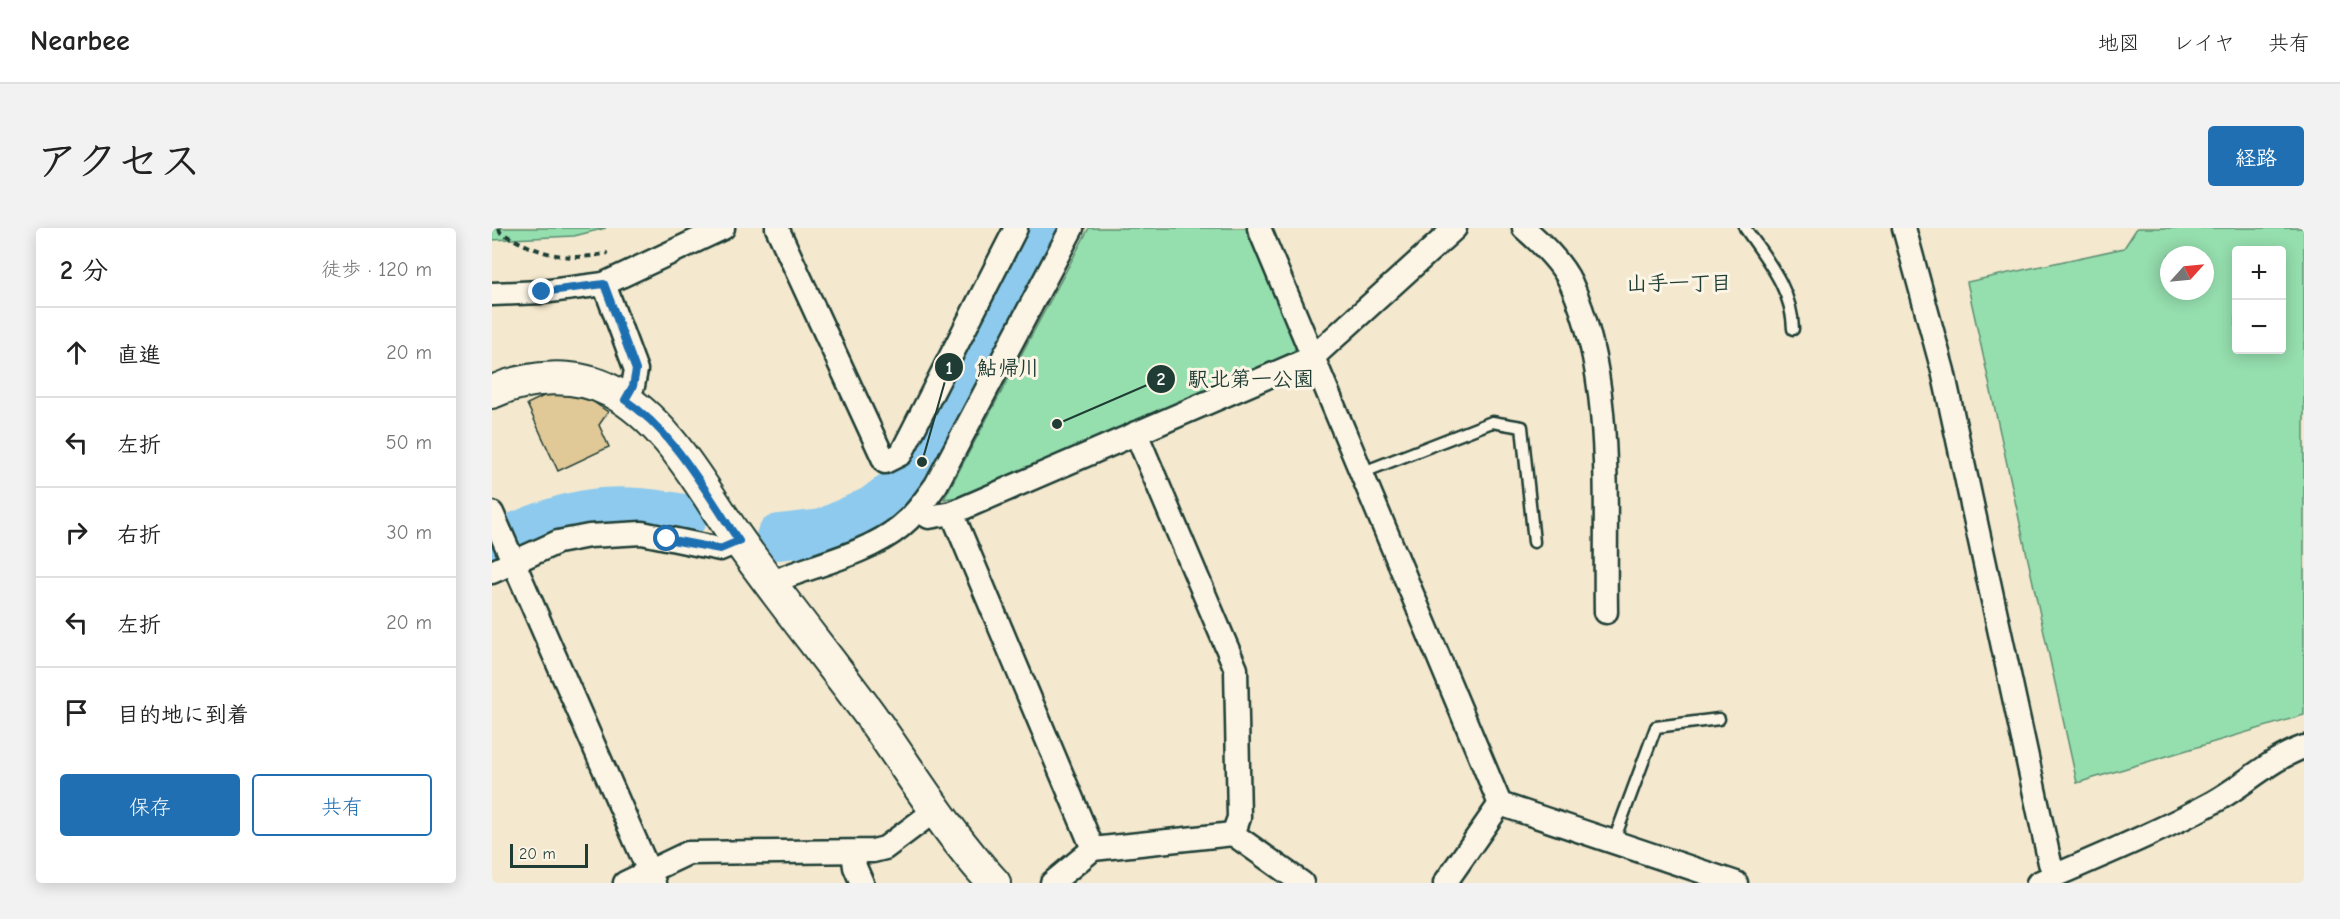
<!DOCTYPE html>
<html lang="ja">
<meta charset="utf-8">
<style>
:root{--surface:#fff;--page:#f2f2f2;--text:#222;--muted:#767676;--line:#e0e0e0;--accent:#1f6fb2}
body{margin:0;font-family:"Comic Neue","Klee One",sans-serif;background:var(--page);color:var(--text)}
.controls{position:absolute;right:18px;top:18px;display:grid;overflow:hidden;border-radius:6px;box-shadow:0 3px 15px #0003}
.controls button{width:54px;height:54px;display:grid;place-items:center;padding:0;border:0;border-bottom:2px solid var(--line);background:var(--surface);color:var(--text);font:30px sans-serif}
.compass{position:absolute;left:1668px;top:18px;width:54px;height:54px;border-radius:50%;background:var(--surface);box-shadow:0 3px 15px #0003;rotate:63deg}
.scale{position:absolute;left:18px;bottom:15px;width:78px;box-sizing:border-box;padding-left:6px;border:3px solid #1f3d34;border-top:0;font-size:16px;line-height:21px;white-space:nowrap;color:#1f3d34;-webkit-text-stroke:4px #fcf5e5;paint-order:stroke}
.stop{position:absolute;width:18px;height:18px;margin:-14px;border:4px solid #1f6fb2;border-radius:50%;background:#fff}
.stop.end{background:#1f6fb2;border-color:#fff;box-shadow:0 2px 6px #0008}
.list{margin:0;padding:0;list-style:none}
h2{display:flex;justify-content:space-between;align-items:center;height:78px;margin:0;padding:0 24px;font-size:26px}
h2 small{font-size:20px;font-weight:400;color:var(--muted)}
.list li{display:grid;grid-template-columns:39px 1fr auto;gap:18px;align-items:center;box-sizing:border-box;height:90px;padding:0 24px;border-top:2px solid var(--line)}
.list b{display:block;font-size:22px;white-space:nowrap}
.list em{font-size:20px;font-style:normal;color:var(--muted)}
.actions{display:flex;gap:12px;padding:18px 24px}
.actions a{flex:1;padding:14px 0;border:2px solid var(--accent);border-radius:6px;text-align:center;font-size:21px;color:var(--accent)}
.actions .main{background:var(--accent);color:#fff}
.icon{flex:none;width:33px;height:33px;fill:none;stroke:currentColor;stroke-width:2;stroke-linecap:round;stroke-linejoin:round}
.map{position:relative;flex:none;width:1812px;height:655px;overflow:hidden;border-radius:6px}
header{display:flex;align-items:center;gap:36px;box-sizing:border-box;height:84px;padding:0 30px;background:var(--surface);border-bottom:2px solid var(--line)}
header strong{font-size:28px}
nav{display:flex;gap:33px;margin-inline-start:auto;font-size:21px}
.intro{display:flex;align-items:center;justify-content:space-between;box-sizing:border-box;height:144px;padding:0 36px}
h1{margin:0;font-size:42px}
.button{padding:15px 27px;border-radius:6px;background:var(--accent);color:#fff;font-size:21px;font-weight:700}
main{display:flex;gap:36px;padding:0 36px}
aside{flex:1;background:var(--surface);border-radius:6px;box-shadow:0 3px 15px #0003}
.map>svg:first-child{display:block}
.green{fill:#95deae;stroke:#5a8e71;stroke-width:1.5;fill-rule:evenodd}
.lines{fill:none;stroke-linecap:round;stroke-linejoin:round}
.river{stroke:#8dcaee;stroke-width:46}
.building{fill:#e0c897;stroke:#1f3d34;stroke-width:1.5}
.lane-casing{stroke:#1f3d34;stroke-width:15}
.street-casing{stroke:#1f3d34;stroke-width:27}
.secondary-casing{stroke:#1f3d34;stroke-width:36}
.path{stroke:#1f3d34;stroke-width:4;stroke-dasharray:6 4.5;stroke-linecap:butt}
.lane{stroke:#fcf5e5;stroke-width:10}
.street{stroke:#fcf5e5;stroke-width:22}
.secondary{stroke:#fcf5e5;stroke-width:32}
.route{stroke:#1f6fb2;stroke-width:8}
.labels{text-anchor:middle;stroke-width:6;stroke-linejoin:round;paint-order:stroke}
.neighbourhood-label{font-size:21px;font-weight:bold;fill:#1f3d34;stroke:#fcf5e5}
.leader{fill:none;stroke:#1f3d34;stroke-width:2}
.callout-dot{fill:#1f3d34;stroke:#fcf5e5;stroke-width:2}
.mark-label{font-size:18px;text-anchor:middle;font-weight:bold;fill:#fff}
.callout-label{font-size:21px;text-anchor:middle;font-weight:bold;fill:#1f3d34;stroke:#fcf5e5;stroke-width:6;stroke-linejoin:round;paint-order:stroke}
</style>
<header>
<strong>Nearbee</strong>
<nav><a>地図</a><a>レイヤ</a><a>共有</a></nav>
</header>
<div class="intro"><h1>アクセス</h1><a class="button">経路</a></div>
<main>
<aside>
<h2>2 分<small>徒歩 · 120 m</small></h2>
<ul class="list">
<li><svg class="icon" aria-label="ahead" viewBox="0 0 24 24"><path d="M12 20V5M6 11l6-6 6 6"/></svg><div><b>直進</b></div><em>20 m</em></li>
<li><svg class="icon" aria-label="left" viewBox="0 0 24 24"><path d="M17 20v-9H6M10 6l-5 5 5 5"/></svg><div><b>左折</b></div><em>50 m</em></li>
<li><svg class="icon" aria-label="right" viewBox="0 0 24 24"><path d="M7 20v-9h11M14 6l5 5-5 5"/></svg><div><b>右折</b></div><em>30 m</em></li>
<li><svg class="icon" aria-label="left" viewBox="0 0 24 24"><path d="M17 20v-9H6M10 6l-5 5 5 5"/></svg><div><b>左折</b></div><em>20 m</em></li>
<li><svg class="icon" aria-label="arrive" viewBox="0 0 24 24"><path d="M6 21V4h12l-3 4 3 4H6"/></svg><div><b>目的地に到着</b></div></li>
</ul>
<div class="actions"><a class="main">保存</a><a>共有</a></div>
</aside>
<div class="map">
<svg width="1812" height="655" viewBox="0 0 1812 655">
<rect width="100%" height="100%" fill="#f4e8ce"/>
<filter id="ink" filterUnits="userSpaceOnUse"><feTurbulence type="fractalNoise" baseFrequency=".0167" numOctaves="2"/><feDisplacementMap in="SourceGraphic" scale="12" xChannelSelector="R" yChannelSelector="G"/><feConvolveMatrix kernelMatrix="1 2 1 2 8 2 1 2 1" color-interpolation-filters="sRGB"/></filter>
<g filter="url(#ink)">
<!-- green -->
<g class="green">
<polygon points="0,0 114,0 82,8 0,12"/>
<polygon points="597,0 759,0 807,114 801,124 473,268 452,271"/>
<path d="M1645,0H1812V487L1585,555L1475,54L1632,20ZM1790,22V122H1744V22ZM1677,27H1713V63H1677Z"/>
</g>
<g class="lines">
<!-- river -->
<g class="river">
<polyline points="287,309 331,304 381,281 411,258 430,234 556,0"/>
<path d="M0,318C75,284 110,274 192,289"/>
</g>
</g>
<!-- building -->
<polygon class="building" points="58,165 72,165 100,173 116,184 107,197 117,219 66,243 35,176"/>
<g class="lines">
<!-- lane casing -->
<g class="lane-casing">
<g id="lane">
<path d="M1253,0C1275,32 1300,61 1301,101"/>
<polyline points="869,245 1000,194 1030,199 1042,314"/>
<polyline points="1121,615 1164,499 1227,491"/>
</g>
</g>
<!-- street casing -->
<g class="street-casing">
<g id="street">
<polyline points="285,0 393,234 409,226 524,0"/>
<polyline points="767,0 1008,576 1244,655"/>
<path d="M1032,0C1048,14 1070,35 1079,55C1123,152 1112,279 1114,384"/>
<polyline points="1412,0 1451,143 1558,635 1564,647"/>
<polyline points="0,66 50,64 112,56"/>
<polyline points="133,172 141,158 144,142 112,56 231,0"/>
<polyline points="644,205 744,441 747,590 741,606 810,655"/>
<polyline points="426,282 437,289 460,285 821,129 963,0"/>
<polyline points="0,285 162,655"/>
<polyline points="460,285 601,621"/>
<polyline points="0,344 66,314 97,308 150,305 228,321 247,313"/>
<path d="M281,359L293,349C328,336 379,323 408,299C423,287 433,272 444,257L580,0"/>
<polyline points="361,624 363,639 370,655"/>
<polyline points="133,655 196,625 381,623 393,620 445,581"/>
<polyline points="560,655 601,621 741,606"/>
<polyline points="953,655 1008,576"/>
<path d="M1546,655C1603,630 1663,606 1718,576C1750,559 1778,531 1812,519"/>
</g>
</g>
<!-- secondary casing -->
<g class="secondary-casing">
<path id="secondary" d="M0,164C36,148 83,144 119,163C177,194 210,261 247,313C289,372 335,429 378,487C418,543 455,605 502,655"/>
</g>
<!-- path -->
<path class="path" d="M7,0L8,4C45,25 73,35 116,25"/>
<!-- lane -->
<use href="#lane" class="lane"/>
<!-- street -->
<use href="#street" class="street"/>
<!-- secondary -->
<use href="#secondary" class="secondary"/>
</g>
</g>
<g class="lines" filter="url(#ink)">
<!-- route -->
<path class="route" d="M50,64L112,56L144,142L141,158L133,172C182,204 214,265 247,313L228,321L175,311"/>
</g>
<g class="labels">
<!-- neighbourhood labels -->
<g class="neighbourhood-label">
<text x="1187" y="62">山手一丁目</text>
</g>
</g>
<!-- callouts -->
<path class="leader" d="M430 234L457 139M565 196L669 151"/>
<g class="callout-dot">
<circle cx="430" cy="234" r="6"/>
<circle cx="565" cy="196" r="6"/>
<circle cx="457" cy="139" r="15"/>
<circle cx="669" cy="151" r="15"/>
</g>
<g class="mark-label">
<text x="457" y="146">1</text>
<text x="669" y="157">2</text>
</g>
<g class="callout-label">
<text x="516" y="147">鮎帰川</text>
<text x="759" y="158">駅北第一公園</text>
</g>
</svg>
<div class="controls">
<button>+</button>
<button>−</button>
</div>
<svg class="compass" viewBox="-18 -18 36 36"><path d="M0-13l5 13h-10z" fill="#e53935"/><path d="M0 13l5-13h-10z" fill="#767676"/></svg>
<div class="scale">20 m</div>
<div class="stop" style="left:175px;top:311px"></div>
<div class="stop end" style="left:50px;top:64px"></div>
</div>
</main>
